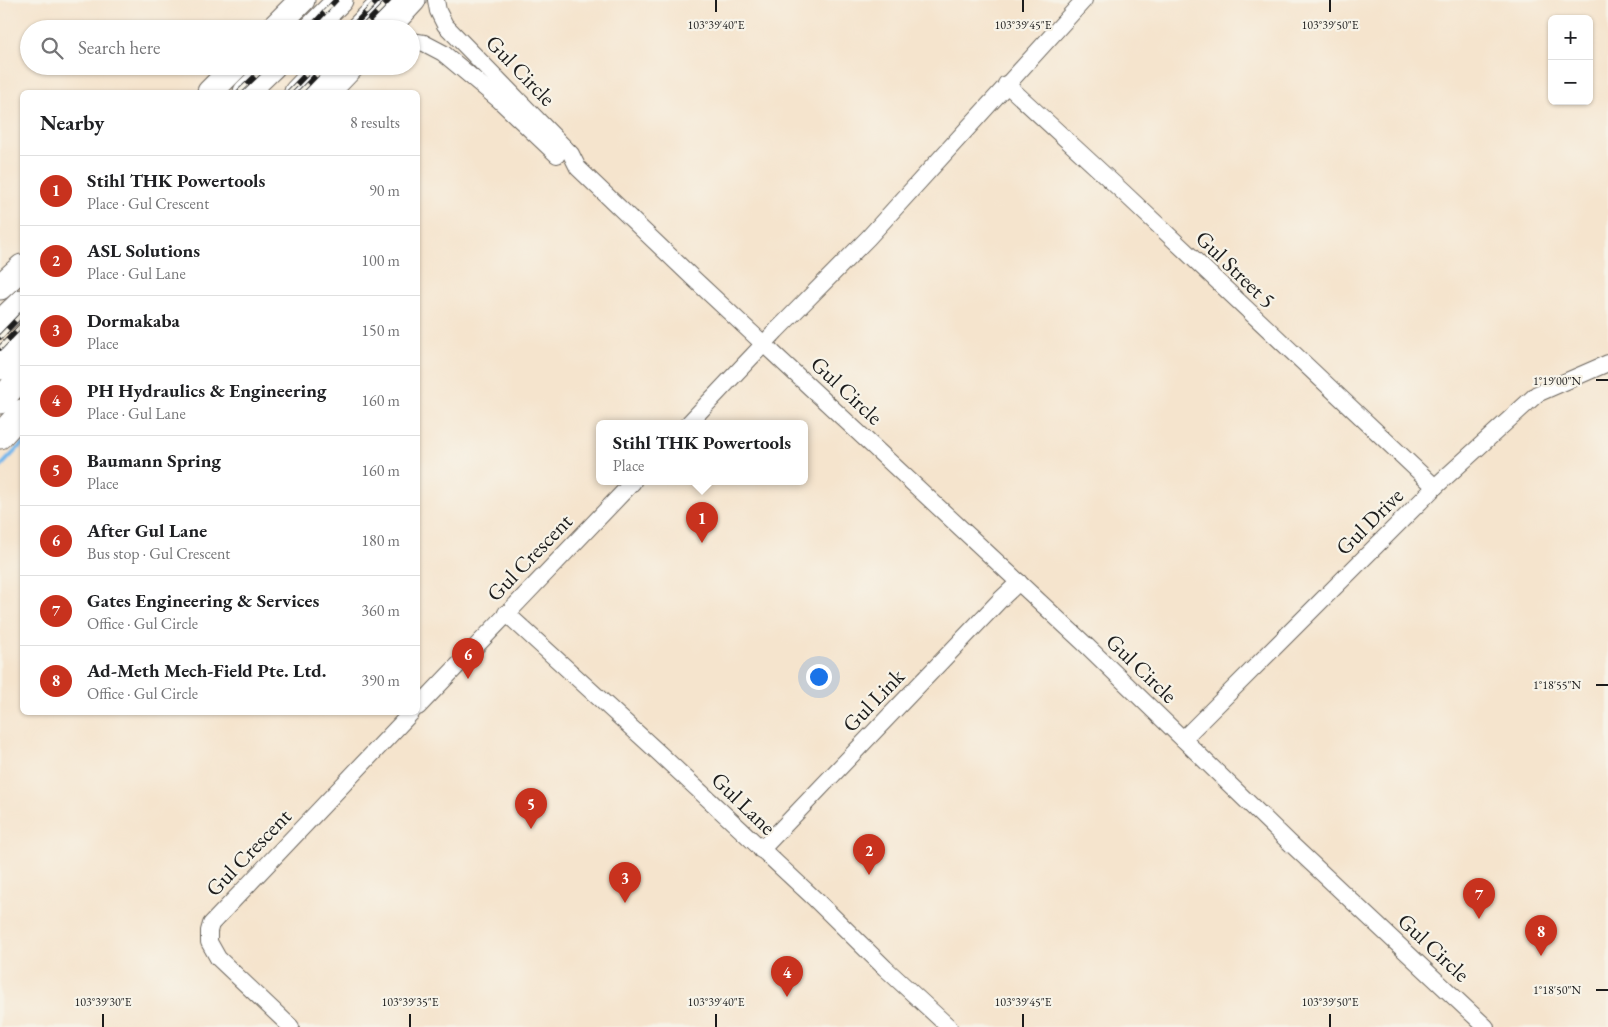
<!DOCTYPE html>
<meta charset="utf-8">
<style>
:root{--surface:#fff;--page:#f2f2f2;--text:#202124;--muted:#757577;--line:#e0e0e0;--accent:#c8321e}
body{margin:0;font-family:"EB Garamond",serif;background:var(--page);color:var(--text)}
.controls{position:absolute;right:15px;top:15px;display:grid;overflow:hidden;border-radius:8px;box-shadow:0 1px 4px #0004}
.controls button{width:45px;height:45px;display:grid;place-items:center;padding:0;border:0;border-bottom:1px solid var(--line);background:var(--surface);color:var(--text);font:25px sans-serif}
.you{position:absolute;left:818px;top:676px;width:18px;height:18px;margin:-12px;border:4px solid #fff;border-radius:50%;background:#1a73e8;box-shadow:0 0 0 8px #1a73e833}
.badge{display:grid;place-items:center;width:32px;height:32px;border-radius:50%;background:var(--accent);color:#fff;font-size:16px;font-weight:700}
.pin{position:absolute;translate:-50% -41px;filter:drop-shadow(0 1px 2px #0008)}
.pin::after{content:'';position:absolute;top:26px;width:18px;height:15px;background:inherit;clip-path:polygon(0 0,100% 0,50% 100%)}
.popup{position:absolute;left:596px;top:420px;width:212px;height:65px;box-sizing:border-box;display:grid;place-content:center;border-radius:8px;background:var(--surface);filter:drop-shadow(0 1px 4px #0005);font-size:16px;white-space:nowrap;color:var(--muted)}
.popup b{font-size:19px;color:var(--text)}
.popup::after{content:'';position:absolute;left:50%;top:100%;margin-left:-10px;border:10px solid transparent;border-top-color:var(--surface)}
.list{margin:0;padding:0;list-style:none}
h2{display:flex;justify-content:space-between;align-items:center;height:65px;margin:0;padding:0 20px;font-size:21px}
h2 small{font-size:16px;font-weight:400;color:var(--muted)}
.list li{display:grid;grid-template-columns:32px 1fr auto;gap:15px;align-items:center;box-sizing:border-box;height:70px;padding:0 20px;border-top:1px solid var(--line)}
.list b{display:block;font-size:19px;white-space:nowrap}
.list p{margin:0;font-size:16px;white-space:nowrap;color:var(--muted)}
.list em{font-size:16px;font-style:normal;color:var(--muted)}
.icon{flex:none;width:28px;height:28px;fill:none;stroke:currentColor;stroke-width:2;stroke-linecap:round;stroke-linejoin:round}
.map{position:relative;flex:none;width:1608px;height:1027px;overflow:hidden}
.search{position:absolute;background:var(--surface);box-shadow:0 1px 4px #0004;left:20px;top:20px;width:400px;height:55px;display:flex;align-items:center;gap:12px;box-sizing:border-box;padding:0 18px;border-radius:28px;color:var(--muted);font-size:19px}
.panel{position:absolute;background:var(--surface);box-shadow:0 1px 4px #0004;left:20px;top:90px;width:400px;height:625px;border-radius:8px}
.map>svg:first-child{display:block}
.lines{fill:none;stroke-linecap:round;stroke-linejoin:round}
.stream{stroke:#77b8ec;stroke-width:4}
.street-casing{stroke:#68625a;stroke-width:18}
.primary-casing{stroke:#68625a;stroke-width:27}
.street{stroke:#fff;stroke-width:16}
.primary{stroke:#fff;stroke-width:25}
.rail-casing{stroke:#1c1c1c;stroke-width:5.5}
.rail{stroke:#f7f3e8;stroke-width:4;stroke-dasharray:11;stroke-linecap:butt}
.ticks{fill:none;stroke:#1c1c1c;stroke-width:2}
.labels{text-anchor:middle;stroke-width:4.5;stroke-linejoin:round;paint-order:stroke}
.street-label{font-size:22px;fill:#1c1c1c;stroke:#f7f3e8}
.ticks-label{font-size:12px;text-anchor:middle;fill:#1c1c1c;stroke:#f7f3e8;stroke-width:4.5;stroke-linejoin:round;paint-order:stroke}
</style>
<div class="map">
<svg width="1608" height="1027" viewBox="0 0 1608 1027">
<rect width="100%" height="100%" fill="#f7f3e8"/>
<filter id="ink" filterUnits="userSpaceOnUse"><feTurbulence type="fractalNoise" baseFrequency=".02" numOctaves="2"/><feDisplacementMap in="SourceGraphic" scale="10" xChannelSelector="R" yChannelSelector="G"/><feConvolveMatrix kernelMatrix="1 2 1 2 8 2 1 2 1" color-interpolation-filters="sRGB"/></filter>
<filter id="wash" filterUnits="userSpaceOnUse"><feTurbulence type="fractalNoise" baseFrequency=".0096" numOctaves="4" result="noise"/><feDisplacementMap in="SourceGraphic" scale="20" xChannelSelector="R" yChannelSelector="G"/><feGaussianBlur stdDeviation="1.12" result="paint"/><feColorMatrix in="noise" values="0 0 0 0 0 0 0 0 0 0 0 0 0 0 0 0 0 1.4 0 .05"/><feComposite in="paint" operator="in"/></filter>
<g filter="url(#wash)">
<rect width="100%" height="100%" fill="#f5e4cd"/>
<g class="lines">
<!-- stream -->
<polyline class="stream" points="0,467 22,444"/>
</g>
</g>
<g filter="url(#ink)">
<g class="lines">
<!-- street casing -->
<g class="street-casing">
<g id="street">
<polyline points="436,0 438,11 445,25 571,154 578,168 694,279 1087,646 1290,843 1486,1027"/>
<polyline points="411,41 424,43 443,53 498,99 557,155"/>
<polyline points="1006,84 1123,192 1435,487"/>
<polyline points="688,424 776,331 868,238 1084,0"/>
<polyline points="506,613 659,753 816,900 885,968 949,1027"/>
<polyline points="418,707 633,482"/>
<polyline points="1183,739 1435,487 1537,394 1608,363"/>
<polyline points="761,850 1002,598 1019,582"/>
<polyline points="291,1027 218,958 209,942 209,931 211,924 412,712"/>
</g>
</g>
<!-- primary casing -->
<g class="primary-casing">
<g id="primary">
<polyline points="273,29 302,0"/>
<polyline points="311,29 340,0"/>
<polyline points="358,29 386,0"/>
<polyline points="386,29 413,0"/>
<polyline points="210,92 236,66"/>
<polyline points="246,92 273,66"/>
<polyline points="297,92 322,66"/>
<polyline points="327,92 352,66"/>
<polyline points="0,287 22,267"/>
<polyline points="0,323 22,302"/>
<polyline points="0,367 22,344"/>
<polyline points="0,401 22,376"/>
<polyline points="0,436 22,412"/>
</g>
</g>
<!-- street -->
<use href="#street" class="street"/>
<!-- primary -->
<use href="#primary" class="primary"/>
<!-- rail casing -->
<g class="rail-casing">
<g id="rail">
<polyline points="309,29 336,0"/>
<polyline points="350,29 378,0"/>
<polyline points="361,29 389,0"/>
<polyline points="239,92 266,66"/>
<polyline points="289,92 314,66"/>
<polyline points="300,92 325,66"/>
<polyline points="0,337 22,314"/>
<polyline points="0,348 22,325"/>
</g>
</g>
<!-- rail -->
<use href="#rail" class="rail"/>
</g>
</g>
<!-- ticks -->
<path class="ticks" d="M716,0V12M1023,0V12M1330,0V12M1596,380H1608M1596,685H1608M1596,990H1608M103,1014V1027M410,1014V1027M716,1014V1027M1023,1014V1027M1330,1014V1027"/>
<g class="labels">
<!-- street labels -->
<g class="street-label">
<text transform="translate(521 70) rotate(46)" y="8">Gul Circle</text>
<text transform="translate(1236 269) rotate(44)" y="8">Gul Street 5</text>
<text transform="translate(847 390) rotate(43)" y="8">Gul Circle</text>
<text transform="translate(1369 521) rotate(-45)" y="8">Gul Drive</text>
<text transform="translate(529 557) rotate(-46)" y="8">Gul Crescent</text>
<text transform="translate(1142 668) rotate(44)" y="8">Gul Circle</text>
<text transform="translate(873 700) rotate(-46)" y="8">Gul Link</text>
<text transform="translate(744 803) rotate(44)" y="8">Gul Lane</text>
<text transform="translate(248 852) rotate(-46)" y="8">Gul Crescent</text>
<text transform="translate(1434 947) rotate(43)" y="8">Gul Circle</text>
</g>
</g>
<g class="ticks-label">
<text x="716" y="29">103°39'40"E</text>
<text x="1023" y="29">103°39'45"E</text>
<text x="1330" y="29">103°39'50"E</text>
<text x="1557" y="385">1°19'00"N</text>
<text x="1557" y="689">1°18'55"N</text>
<text x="1557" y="994">1°18'50"N</text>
<text x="103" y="1006">103°39'30"E</text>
<text x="410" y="1006">103°39'35"E</text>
<text x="716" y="1006">103°39'40"E</text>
<text x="1023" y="1006">103°39'45"E</text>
<text x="1330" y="1006">103°39'50"E</text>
</g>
</svg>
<div class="controls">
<button>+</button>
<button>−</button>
</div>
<div class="you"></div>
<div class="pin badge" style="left:702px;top:543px">1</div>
<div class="popup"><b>Stihl THK Powertools</b>Place</div>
<div class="pin badge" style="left:869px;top:875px">2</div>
<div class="pin badge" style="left:625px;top:903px">3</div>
<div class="pin badge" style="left:787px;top:997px">4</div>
<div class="pin badge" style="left:531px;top:829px">5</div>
<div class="pin badge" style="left:468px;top:679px">6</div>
<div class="pin badge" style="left:1479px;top:919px">7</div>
<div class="pin badge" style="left:1541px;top:956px">8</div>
<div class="search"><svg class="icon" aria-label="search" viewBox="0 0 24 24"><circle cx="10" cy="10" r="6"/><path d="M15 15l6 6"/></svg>Search here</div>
<section class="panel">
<h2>Nearby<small>8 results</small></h2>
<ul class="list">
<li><span class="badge">1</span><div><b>Stihl THK Powertools</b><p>Place · Gul Crescent</p></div><em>90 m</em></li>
<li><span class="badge">2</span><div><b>ASL Solutions</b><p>Place · Gul Lane</p></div><em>100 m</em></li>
<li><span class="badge">3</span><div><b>Dormakaba</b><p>Place</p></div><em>150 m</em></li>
<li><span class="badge">4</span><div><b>PH Hydraulics &amp; Engineering</b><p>Place · Gul Lane</p></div><em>160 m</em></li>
<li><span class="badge">5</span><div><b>Baumann Spring</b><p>Place</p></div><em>160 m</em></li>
<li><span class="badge">6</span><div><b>After Gul Lane</b><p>Bus stop · Gul Crescent</p></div><em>180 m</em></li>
<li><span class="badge">7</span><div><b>Gates Engineering &amp; Services</b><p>Office · Gul Circle</p></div><em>360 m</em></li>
<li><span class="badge">8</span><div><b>Ad-Meth Mech-Field Pte. Ltd.</b><p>Office · Gul Circle</p></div><em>390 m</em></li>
</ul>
</section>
</div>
